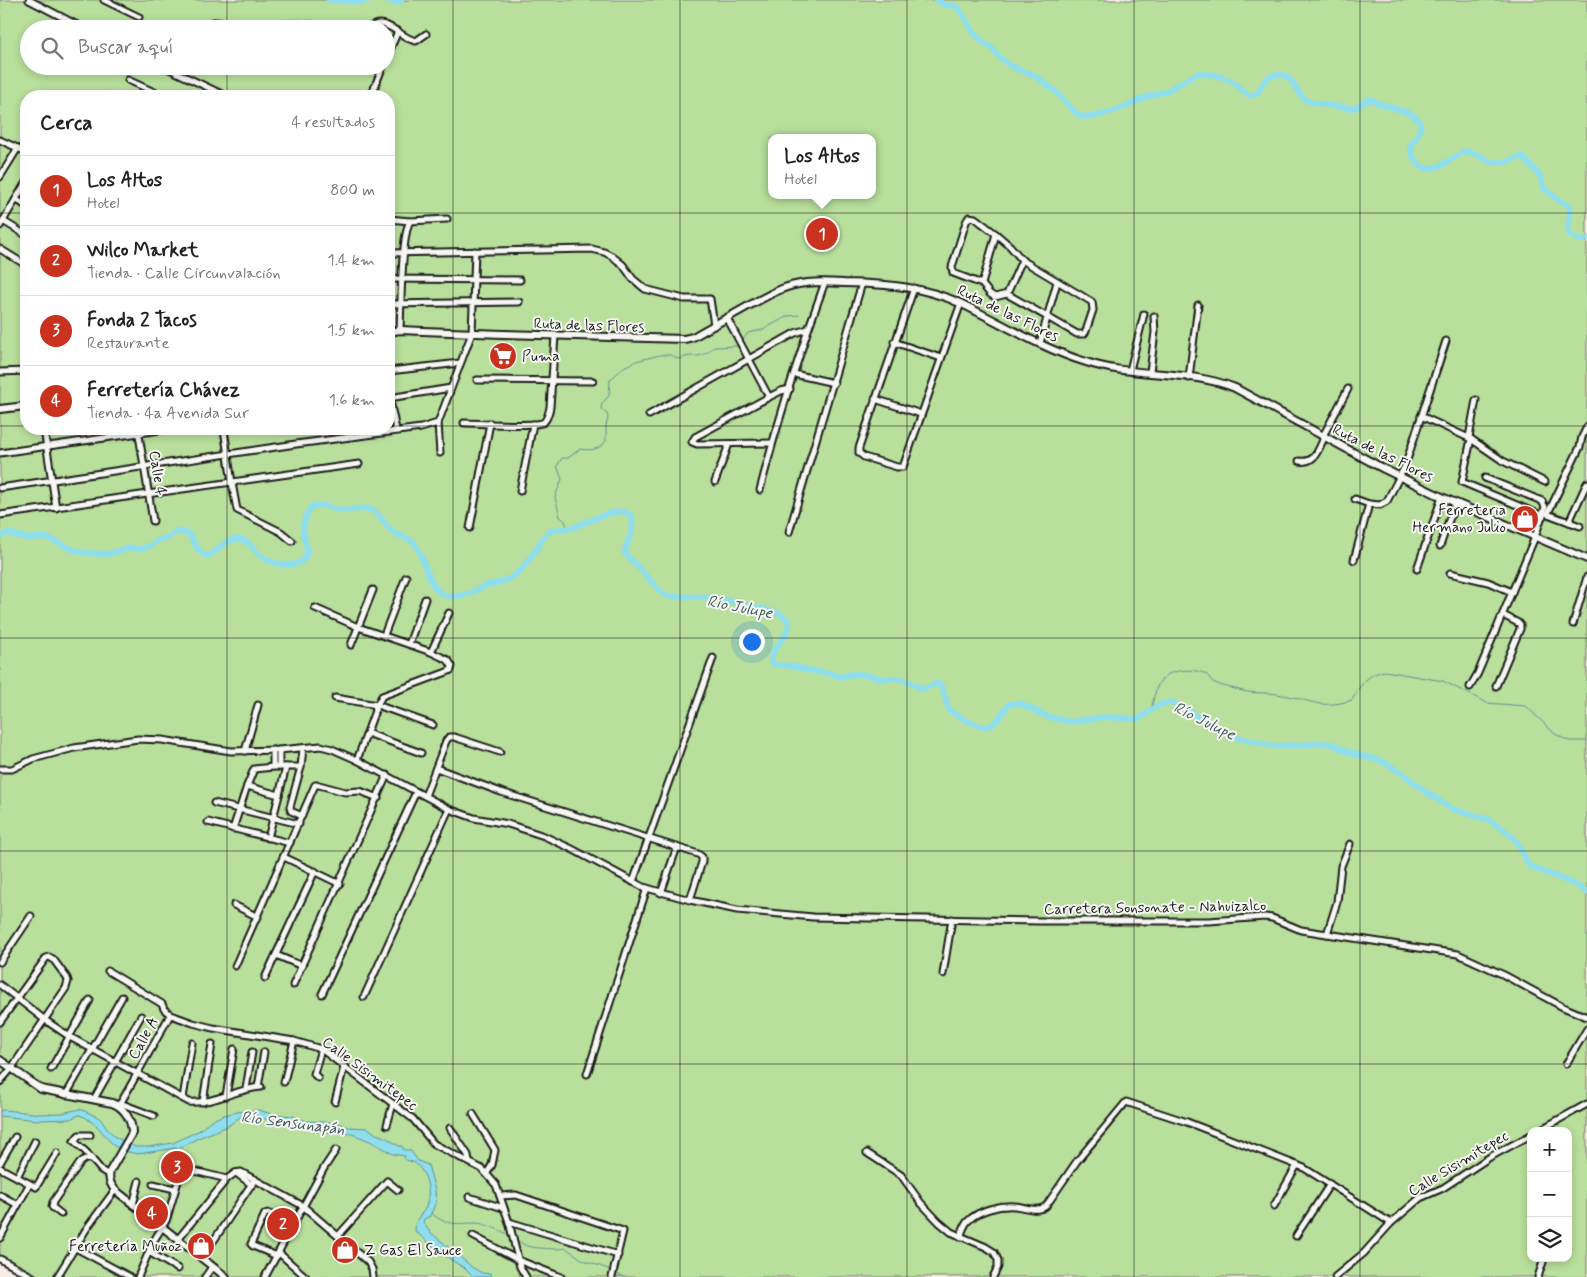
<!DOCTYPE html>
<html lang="es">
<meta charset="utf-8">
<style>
:root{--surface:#fff;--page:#f2f2f2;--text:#222;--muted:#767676;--line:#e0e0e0;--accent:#c8321e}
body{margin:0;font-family:Mynerve,sans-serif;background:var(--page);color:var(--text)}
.controls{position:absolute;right:15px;bottom:15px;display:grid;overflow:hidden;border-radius:10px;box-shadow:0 2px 8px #0003}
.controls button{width:45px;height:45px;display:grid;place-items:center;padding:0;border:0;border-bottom:1px solid var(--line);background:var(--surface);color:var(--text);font:25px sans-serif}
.you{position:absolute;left:751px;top:641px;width:18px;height:18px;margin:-12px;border:4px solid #fff;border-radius:50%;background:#1a73e8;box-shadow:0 0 0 8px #1a73e833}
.badge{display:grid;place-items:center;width:32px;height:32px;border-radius:50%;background:var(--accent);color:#fff;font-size:16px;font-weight:700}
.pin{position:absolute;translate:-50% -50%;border:2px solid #fff;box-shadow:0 1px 5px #0006}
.popup{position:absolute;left:768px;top:134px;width:108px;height:65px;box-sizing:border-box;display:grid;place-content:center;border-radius:10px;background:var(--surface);filter:drop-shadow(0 1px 4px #0005);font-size:16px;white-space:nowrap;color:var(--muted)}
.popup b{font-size:19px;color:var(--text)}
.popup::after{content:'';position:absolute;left:50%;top:100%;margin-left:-10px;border:10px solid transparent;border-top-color:var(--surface)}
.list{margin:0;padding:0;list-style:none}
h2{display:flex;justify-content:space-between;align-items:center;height:65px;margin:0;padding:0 20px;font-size:21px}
h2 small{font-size:16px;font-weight:400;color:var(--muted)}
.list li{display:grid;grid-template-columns:32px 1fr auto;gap:15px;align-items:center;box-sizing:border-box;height:70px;padding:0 20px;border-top:1px solid var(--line)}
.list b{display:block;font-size:19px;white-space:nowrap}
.list p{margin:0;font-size:16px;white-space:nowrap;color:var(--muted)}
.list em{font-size:16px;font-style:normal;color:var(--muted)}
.icon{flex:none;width:28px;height:28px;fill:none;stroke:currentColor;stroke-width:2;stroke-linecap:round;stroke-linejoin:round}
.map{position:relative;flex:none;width:1587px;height:1277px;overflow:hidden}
.search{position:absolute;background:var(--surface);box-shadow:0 2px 8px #0003;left:20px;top:20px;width:375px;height:55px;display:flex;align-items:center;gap:12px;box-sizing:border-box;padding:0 18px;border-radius:28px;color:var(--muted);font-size:19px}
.panel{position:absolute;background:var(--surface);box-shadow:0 2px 8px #0003;left:20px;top:90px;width:375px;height:345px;border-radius:20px}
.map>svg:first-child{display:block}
.green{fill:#b8df9b;stroke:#6a7e5c;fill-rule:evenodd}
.water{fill:#8fdeed;stroke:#619099}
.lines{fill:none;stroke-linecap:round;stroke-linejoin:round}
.stream{stroke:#619099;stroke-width:1}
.river{stroke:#8fdeed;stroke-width:6}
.minor-casing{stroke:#1c1c1c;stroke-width:9}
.major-casing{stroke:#1c1c1c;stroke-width:10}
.minor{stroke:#f6f6f2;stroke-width:5}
.major{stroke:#f6f6f2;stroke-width:6}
.grid{fill:none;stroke:#1c1c1c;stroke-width:1;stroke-opacity:0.55}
.labels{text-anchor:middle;stroke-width:4;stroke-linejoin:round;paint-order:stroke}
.street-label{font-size:15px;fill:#1c1c1c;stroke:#f6f6f2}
.poi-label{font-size:15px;fill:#1c1c1c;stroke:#f6f6f2;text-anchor:start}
.water-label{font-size:16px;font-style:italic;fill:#3e565b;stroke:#f6f6f2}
</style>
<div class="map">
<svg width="1587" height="1277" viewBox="0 0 1587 1277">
<rect width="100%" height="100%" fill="#f7ede3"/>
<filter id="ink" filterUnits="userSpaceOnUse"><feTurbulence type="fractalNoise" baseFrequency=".02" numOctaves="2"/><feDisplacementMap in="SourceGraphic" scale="10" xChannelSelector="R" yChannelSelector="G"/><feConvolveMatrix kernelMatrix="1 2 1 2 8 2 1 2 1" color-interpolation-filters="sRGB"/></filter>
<g filter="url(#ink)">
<!-- green -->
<path class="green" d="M0,0H1587V1277H27L0,1261ZM29,29H386V66H29ZM26,96H389V429H26ZM772,138H872V195H772ZM1531,1131H1568V1258H1531Z"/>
<!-- water -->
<path class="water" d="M80,1109L98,1117L102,1121L107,1129L117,1138L135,1147H148L173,1143L200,1130L210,1121L224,1115L237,1112L258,1110L272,1114L293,1116L306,1121L338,1123L349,1127L368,1128L376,1134L387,1138L399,1146H402L404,1150H410L418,1161L428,1165L435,1190L436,1202L430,1216L424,1219L423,1222L429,1231L473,1268L482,1273L491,1274L492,1277H473L464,1268L442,1254L415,1231C415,1214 425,1215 427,1203C431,1189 426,1172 415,1163C412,1161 407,1161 404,1159L405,1156L393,1154L370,1141L352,1134L315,1131L301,1124L289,1121L240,1117L228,1126L196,1139L182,1147L138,1154L124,1151L114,1146L97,1126L85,1117L79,1115L70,1119L38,1120L0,1116V1111L4,1110L42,1114L62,1113Z"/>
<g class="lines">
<!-- stream -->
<g class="stream">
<polyline points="741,342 748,333 762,330 788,316 799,315"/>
<path d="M566,529C567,523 565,520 560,517L555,497L562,479L557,466L562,458H568L580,449C591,451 599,450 606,441V426L608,418L607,414L601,409L602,403L609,396L610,380L624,367L636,361L660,355H670L679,359C696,352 697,362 714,347L738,346"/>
<path d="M1151,711C1153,701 1155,687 1162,679C1171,669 1194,668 1206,674C1209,676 1210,680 1213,682C1220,686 1232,688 1239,690C1252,694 1264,692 1277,694C1308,698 1319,711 1352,700C1360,685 1368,673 1385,671L1443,681L1487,703L1526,706L1555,734L1569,741H1587"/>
<path d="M431,1213C447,1227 457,1223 476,1223C484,1223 503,1231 509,1235"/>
<path d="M516,1239C519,1242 523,1244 527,1246C532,1248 561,1250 566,1248L583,1260L611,1270"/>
<polyline points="616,1273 623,1277"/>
</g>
<!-- river -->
<g class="river">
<polyline points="329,0 360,2 368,0"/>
<polyline points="388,0 397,3 401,0"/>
<path d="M937,0L944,5L957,6L974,33L984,43L993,49L999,57L1008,64L1019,70L1030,73L1044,82L1056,92L1077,114L1085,117L1097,116L1125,107L1146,97L1166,91L1198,73L1216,75L1230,80L1250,96C1252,95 1255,95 1257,93C1262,87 1263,79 1271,76C1293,68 1294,92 1306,100C1309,103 1351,109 1355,108C1362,105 1361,101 1371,99C1389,112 1443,109 1410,146C1419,185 1443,164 1465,151L1476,154L1491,162H1505L1522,156L1540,176L1544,188L1557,199L1571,207L1568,228L1570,235L1579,240L1587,239"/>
<path d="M0,536L8,533L30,539L39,537L48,538L72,549L85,553L108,554L129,548L140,549L147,547L159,540L169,537L176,531L189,534C195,542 196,552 207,556C217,552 225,539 237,539C250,539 254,552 264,558C273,564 296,569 304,559C311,549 303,541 303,530C303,521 306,514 312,506C326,503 329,509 341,510C351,512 365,505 374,511C382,517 386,528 395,533C401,537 410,538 415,544C431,568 426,606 467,594C474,592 480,587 488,585C494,583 500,583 506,580C517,576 526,564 533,554C538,548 542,537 549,532C555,528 564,530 571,528C585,524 610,509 625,512C629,513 631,516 633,519L631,534L624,552L659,590L667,596L705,597L729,601L779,613L789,621C788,643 772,642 771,662L776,665L791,666L808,670L832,674L842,677C856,670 871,677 885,679C890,679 897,677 901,679C909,681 916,686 923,689L938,683L942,688L949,710C959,716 981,731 992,725C998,721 1004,710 1009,704L1019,703L1046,716L1070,722L1104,717L1138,719L1159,705L1171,702L1185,708L1219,730L1236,737L1273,746L1301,745L1319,743L1332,744L1348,752L1382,761L1405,775L1426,792L1452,809L1488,819L1507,832L1517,842L1529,866L1574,884L1587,892"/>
</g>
<!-- minor casing -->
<g class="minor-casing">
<g id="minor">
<polyline points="29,0 85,29"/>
<polyline points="104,0 139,17"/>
<path d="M196,29C202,26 208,23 214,22C224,21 234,27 244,27C273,26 304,20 332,29"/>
<path d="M368,29C386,14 399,38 416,41L426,34"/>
<polyline points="386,59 398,31"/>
<polyline points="163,66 226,96"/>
<polyline points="128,80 163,96"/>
<polyline points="371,96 383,66"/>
<polyline points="0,140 26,152"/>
<polyline points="0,177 18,148"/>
<polyline points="16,199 26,206"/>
<polyline points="389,219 410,221"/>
<polyline points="3,221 26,235"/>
<polyline points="0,226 26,182"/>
<polyline points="996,234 1010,246 1022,260"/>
<polyline points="0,249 26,265"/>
<polyline points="389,253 592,249 604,252 612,256 623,265 633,279 645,289 684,299 710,299 714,325"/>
<polyline points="389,279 520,280"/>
<polyline points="982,284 996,234 975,218 969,217 966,222 952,267 953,273 982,284 990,294 995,297 1007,294 1077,334 1084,334 1086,331 1093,310 1092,302 1022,260 1007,294"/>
<polyline points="914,288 859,448 859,453 864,457 897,467 903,467 961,303"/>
<polyline points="389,304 519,302"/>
<polyline points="727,318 769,397"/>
<path d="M400,330C401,308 401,236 410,221L447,219"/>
<polyline points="894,342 941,358"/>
<polyline points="1040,343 1057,282"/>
<polyline points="1130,370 1144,314"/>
<polyline points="389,371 460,363"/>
<polyline points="0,372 26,371"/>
<polyline points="1150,372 1155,332 1154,316"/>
<polyline points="794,374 834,383"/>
<polyline points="1189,378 1198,305"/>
<polyline points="477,380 593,381"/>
<polyline points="389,396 396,430"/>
<polyline points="389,398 451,388"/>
<polyline points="875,399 921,414"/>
<polyline points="649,415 795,333 808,329"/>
<polyline points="1421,416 1471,439 1462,482 1543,516"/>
<polyline points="438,423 440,453"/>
<path d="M464,423C477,423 537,427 544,422C548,418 549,412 550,407L555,336"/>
<polyline points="44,429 56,508"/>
<polyline points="138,429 153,521"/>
<polyline points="224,429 232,483 237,510 281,532 292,541"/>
<polyline points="1323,436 1348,389"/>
<polyline points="1469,437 1476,400"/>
<polyline points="1471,439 1503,461 1545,482"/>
<polyline points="772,443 697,444 692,442 695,437 769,397 781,391 790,389"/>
<polyline points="0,453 167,429"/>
<path d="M1299,461C1316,464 1318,449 1325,436"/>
<polyline points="715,482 729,444"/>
<polyline points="0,488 296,444 421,428 438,423 472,333 475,251"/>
<path d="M760,490C778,420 800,350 825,282"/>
<polyline points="520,491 533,424"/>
<polyline points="1355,499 1369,504 1380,505 1387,501 1405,466 1446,341"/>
<polyline points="1545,513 1580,526"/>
<polyline points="1548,513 1580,447 1582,437 1587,427"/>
<polyline points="0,515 359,464"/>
<polyline points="1569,522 1587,483"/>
<polyline points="470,528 490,423"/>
<polyline points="789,532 862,283"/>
<polyline points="1440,546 1455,503"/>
<polyline points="1354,560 1369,504"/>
<polyline points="1417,569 1442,497"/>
<polyline points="1450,573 1488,582 1512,592"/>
<polyline points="315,608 358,627 431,652 448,660 452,666 451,670 447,672 382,696 377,705 357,760"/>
<polyline points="1573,624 1587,577"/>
<polyline points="384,635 406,577"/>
<polyline points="409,644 425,599"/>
<polyline points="351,645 373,590"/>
<polyline points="431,652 449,613"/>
<polyline points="1496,686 1520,629 1520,624 1503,615"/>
<polyline points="1470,687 1478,673 1535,537 1545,507 1542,501 1485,478"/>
<polyline points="335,698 377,705 433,725"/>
<polyline points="367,733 421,753"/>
<polyline points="273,750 273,767"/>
<polyline points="279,750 279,767"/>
<polyline points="245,751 258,705"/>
<polygon points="273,767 286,767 279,795 247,786 254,769"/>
<polyline points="286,767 301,767"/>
<polyline points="436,768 501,792 698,854 702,857 702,862 690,900"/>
<polyline points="0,769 12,769 33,759 74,748 138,739 162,740 231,751 279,750 321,746 332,749 357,760 449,809 474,818 508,824 544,836 570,848 643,887 690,900 737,910 813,917 1040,921 1209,921 1265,917 1272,918 1301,930 1458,954 1504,975 1563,1007 1587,1017"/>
<polyline points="425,796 446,741 449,737 454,737 500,752"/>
<polyline points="214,803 299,824"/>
<polyline points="302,816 291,811 290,807 301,767 303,748"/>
<polyline points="208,822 290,843"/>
<polyline points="233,829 247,786"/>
<polyline points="268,838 279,795"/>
<polyline points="284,857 340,884"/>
<polyline points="633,882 713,658"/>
<polyline points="661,893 677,847"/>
<polyline points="234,905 258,917"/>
<polyline points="1327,934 1337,902 1341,866 1350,844"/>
<polyline points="276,955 302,966"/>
<polyline points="0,962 31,916"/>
<polyline points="235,966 315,785 319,785 345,792 360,791 378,798"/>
<polyline points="108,971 162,1004 164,1009 171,1015 193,1023 213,1028 294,1041 321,1049 413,1119 434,1144 482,1169 496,1185 509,1222 520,1267 526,1277"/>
<polyline points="943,974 952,919"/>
<polyline points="265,978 315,871"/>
<path d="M0,985L45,1020L70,1037L189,1102C214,1104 236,1089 261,1087"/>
<polyline points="293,985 387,775"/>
<polyline points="322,994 416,792"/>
<polyline points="364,997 449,809"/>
<polyline points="0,1022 46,958 49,957 53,959 67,978 68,981 66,988 11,1069 0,1082"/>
<polyline points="1566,1064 1587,1029"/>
<polyline points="51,1069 90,1000"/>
<polyline points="587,1074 647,888"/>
<polyline points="318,1078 314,1074 321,1049"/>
<polyline points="284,1082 294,1041"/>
<polyline points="258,1087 264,1052"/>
<polyline points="246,1089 252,1052"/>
<polyline points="66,1095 122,997"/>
<polyline points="226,1096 234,1049"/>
<polyline points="183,1098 192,1043"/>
<polyline points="94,1099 141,1016"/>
<polyline points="203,1102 212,1044"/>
<polyline points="335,1102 344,1067"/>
<polyline points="120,1103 154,1116"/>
<polyline points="119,1106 169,1017 171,1015"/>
<polyline points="473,1114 495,1150 492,1165 487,1173"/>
<polyline points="387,1125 393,1104"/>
<polyline points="450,1128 468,1155 469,1162"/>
<polyline points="1538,1131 1587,1104"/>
<polyline points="90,1135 79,1135 74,1141 86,1152 101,1170 109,1175"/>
<polyline points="867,1153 901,1175 921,1203 939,1222 951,1232 986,1247 994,1252 998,1260 998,1267 993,1277"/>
<polyline points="0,1163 15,1137"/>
<polyline points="0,1168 36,1187 57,1153"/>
<polyline points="236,1173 252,1185"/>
<polyline points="17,1177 35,1141"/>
<polyline points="153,1184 175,1189"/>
<polyline points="0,1195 18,1205"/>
<polyline points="500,1196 516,1195 623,1231 612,1277"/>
<polyline points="469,1197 503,1208"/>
<polyline points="133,1205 139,1181"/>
<polyline points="1274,1206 1297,1165"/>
<polyline points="61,1214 52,1207 53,1202 80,1163 85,1159 92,1159"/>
<polyline points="509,1222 618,1255"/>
<polyline points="338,1236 387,1181 398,1190"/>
<polyline points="473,1236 518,1260 561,1277"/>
<polyline points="1296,1236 1330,1184"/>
<path d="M960,1237C962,1232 964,1226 967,1222C978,1210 999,1205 1015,1206C1026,1207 1037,1213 1046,1206L1077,1161L1126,1102L1187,1122L1304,1168L1391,1223"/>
<polyline points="0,1238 29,1185"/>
<polyline points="178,1239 227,1179 235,1173 241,1172 303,1206 368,1262 372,1269 373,1277"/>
<polyline points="74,1247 130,1277"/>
<polyline points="149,1252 178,1269"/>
<polyline points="279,1253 306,1277"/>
<polyline points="277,1256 253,1246 251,1244 265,1214 268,1213 293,1224"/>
<polyline points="202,1258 255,1179"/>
<polyline points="0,1259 33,1277"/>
<polyline points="57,1277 87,1228 115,1190"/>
<polyline points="138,1277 153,1242 166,1221 182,1168 227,1179"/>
<polyline points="205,1277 212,1267"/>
<polyline points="265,1277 324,1168 336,1150"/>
<polyline points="1335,1277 1364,1253 1391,1223 1420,1198 1443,1188 1490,1157 1531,1135"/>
<polyline points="1538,1277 1543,1262"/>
</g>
</g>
<!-- major casing -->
<g class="major-casing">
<g id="major">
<path d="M389,332L400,330L423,331L503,334L684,339L693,337C712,326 731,316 750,305C762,299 774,291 787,287C805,281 825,282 844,283C885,284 924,286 962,304C1003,324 1043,349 1086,362C1134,378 1188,369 1235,388L1384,469L1442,497L1587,559"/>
<polyline points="0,409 26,406"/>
<path d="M0,1060L41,1089L112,1103C124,1107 132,1120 132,1133L110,1171C108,1179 110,1184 115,1190L226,1277"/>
</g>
</g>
<!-- minor -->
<use href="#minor" class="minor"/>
<!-- major -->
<use href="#major" class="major"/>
</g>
</g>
<!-- grid -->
<path class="grid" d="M227,0V29M453,0V1277M680,0V1277M907,0V1277M1134,0V1277M1360,0V1277M227,66V96M0,213H26M389,213H1587M0,426H26M389,426H1587M227,429V1277M0,638H1587M0,851H1587M0,1064H1587"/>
<!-- icons -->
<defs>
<g id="supermarket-disc" transform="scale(1.4375)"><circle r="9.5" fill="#c8321e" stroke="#f6f6f2"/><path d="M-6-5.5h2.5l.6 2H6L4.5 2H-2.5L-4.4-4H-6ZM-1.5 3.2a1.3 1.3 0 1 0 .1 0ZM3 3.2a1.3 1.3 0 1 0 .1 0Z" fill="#fff"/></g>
<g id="shop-disc" transform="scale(1.4375)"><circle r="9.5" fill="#c8321e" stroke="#f6f6f2"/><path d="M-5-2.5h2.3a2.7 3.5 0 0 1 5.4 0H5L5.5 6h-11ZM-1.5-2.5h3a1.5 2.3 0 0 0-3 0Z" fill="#fff"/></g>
</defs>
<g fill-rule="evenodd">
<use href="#supermarket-disc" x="503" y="356"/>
<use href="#shop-disc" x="1525" y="519"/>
<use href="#shop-disc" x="201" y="1246"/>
<use href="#shop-disc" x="345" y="1250"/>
</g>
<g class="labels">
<!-- street labels -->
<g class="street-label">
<text transform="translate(1008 313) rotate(26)" y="5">Ruta de las Flores</text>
<text transform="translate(589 325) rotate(2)" y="5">Ruta de las Flores</text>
<text transform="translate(1383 453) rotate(27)" y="5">Ruta de las Flores</text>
<text transform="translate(158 473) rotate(81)" y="5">Calle 4</text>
<text transform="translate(1155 907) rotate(-1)" y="5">Carretera Sonsonate - Nahuizalco</text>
<text transform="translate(143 1038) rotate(-61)" y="5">Calle A</text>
<text transform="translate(370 1073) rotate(36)" y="5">Calle Sisimitepec</text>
<text transform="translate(1458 1163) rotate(-31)" y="5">Calle Sisimitepec</text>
</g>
<!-- poi labels -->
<g class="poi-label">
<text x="522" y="361">Puma</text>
<text x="1506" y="515" text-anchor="end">Ferreteria<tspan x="1506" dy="17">Hermano Julio</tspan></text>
<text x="182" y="1251" text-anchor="end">Ferretería Muñoz</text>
<text x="364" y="1255">Z Gas El Sauce</text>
</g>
<!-- water labels -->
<g class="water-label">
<text transform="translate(740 606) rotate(11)" y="6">Río Julupe</text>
<text transform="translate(1205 720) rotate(26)" y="6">Río Julupe</text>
<text transform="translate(293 1122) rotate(7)" y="6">Río Sensunapán</text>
</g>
</g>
</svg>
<div class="controls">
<button>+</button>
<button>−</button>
<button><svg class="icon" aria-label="layers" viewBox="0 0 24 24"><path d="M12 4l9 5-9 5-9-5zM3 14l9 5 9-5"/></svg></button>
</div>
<div class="you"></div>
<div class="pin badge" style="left:822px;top:234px">1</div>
<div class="popup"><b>Los Altos</b>Hotel</div>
<div class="pin badge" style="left:283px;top:1224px">2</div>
<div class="pin badge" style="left:177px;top:1167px">3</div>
<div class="pin badge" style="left:152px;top:1213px">4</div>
<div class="search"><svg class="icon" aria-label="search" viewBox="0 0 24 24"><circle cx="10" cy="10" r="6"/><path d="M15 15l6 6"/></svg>Buscar aquí</div>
<section class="panel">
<h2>Cerca<small>4 resultados</small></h2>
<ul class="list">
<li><span class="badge">1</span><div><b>Los Altos</b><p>Hotel</p></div><em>800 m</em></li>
<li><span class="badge">2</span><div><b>Wilco Market</b><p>Tienda · Calle Circunvalación</p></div><em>1.4 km</em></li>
<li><span class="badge">3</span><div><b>Fonda 2 Tacos</b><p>Restaurante</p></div><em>1.5 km</em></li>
<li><span class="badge">4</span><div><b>Ferretería Chávez</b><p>Tienda · 4a Avenida Sur</p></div><em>1.6 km</em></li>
</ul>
</section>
</div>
